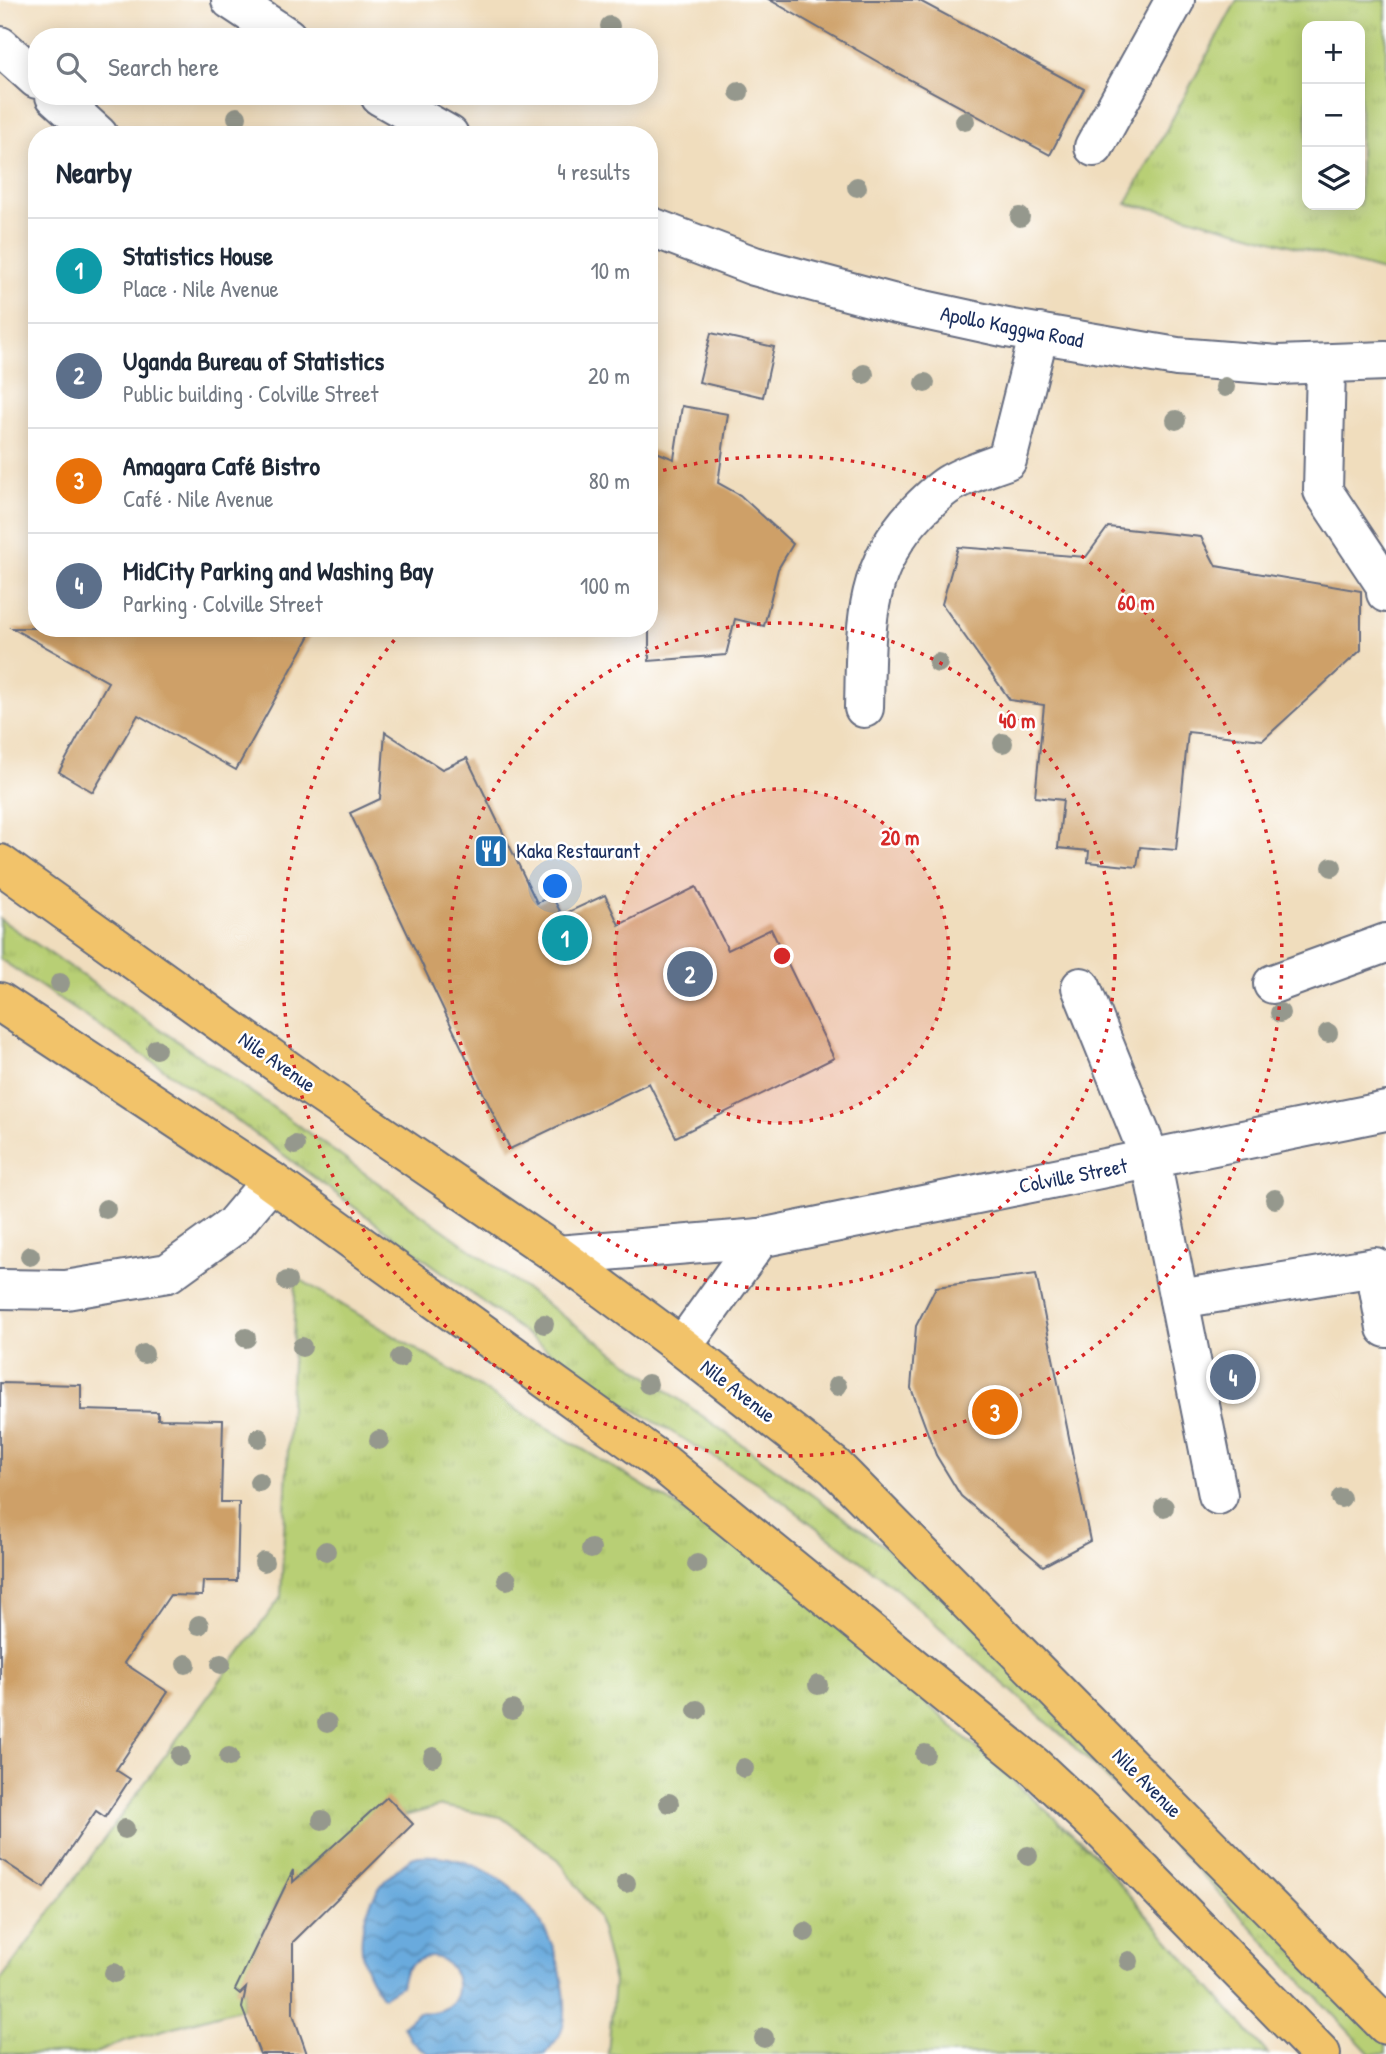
<!DOCTYPE html>
<meta charset="utf-8">
<style>
:root{--surface:#fff;--page:#f6f6f7;--text:#1f2937;--muted:#747a83;--line:#e0e1e3;--accent:#2563eb}
body{margin:0;font-family:"Patrick Hand",sans-serif;background:var(--page);color:var(--text)}
.controls{position:absolute;right:21px;top:21px;display:grid;overflow:hidden;border-radius:14px;box-shadow:0 4px 18px #0003}
.controls button{width:63px;height:63px;display:grid;place-items:center;padding:0;border:0;border-bottom:2px solid var(--line);background:var(--surface);color:var(--text);font:35px sans-serif}
.you{position:absolute;left:556px;top:887px;width:24px;height:24px;margin:-18px;border:5px solid #fff;border-radius:50%;background:#1a73e8;box-shadow:0 0 0 10px #1a73e833}
.badge{display:grid;place-items:center;width:46px;height:46px;border-radius:50%;background:var(--accent);color:#fff;font-size:23px;font-weight:700}
.pin{position:absolute;translate:-50% -50%;border:4px solid #fff;box-shadow:0 2px 7px #0006}
.list{margin:0;padding:0;list-style:none}
h2{display:flex;justify-content:space-between;align-items:center;height:91px;margin:0;padding:0 28px;font-size:30px}
h2 small{font-size:23px;font-weight:400;color:var(--muted)}
.list li{display:grid;grid-template-columns:46px 1fr auto;gap:21px;align-items:center;box-sizing:border-box;height:105px;padding:0 28px;border-top:2px solid var(--line)}
.list b{display:block;font-size:26px;white-space:nowrap}
.list p{margin:0;font-size:23px;white-space:nowrap;color:var(--muted)}
.list em{font-size:23px;font-style:normal;color:var(--muted)}
.icon{flex:none;width:38px;height:38px;fill:none;stroke:currentColor;stroke-width:2;stroke-linecap:round;stroke-linejoin:round}
.map{position:relative;flex:none;width:1386px;height:2054px;overflow:hidden}
.search{position:absolute;background:var(--surface);box-shadow:0 4px 18px #0003;left:28px;top:28px;width:630px;height:77px;display:flex;align-items:center;gap:18px;box-sizing:border-box;padding:0 24px;border-radius:28px;color:var(--muted);font-size:26px}
.panel{position:absolute;background:var(--surface);box-shadow:0 4px 18px #0003;left:28px;top:126px;width:630px;height:511px;border-radius:28px}
.map>svg:first-child{display:block}
.grass{fill:url(#grass-tufts);stroke:#6a7f69;stroke-width:2;fill-rule:evenodd}
.water{fill:url(#water-waves);stroke:#426c9e;stroke-width:2}
.building{fill:#cea068}
.lines{fill:none;stroke-linecap:round;stroke-linejoin:round}
.minor-casing{stroke:#666c7f;stroke-width:42}
.major-casing{stroke:#666c7f;stroke-width:42}
.minor{stroke:#fff;stroke-width:38}
.major{stroke:#f2c36a;stroke-width:38}
.tree{fill:#95988d}
.ring{fill:none;stroke:#d62828;stroke-width:3.5;stroke-dasharray:3.5 7}
.labels{text-anchor:middle;stroke-width:5;stroke-linejoin:round;paint-order:stroke}
.street-label{font-size:21px;fill:#1b2f5e;stroke:#fff}
.poi-label{font-size:21px;fill:#1b2f5e;stroke:#fff;text-anchor:start}
.centre{fill:#d62828;stroke:#fff;stroke-width:3.5}
.ring-label{font-size:21px;text-anchor:middle;font-weight:bold;fill:#d62828;stroke:#fff;stroke-width:5;stroke-linejoin:round;paint-order:stroke}
</style>
<div class="map">
<svg width="1386" height="2054" viewBox="0 0 1386 2054">
<defs>
<pattern id="grass-tufts" width="24" height="20" patternUnits="userSpaceOnUse" patternTransform="scale(1.75)"><rect width="24" height="20" fill="#b8cf74"/><path d="M3 7l-1-3M5 7V3M7 7l1-3M15 17l-1-3M17 17v-4M19 17l1-3" fill="none" stroke="#9eb267"/></pattern>
<pattern id="water-waves" width="16" height="10" patternUnits="userSpaceOnUse" patternTransform="scale(1.75)"><rect width="16" height="10" fill="#69aadd"/><path d="M0 5q4-4 8 0t8 0" fill="none" stroke="#568bb6"/></pattern>
</defs>
<rect width="100%" height="100%" fill="#fff"/>
<filter id="ink" filterUnits="userSpaceOnUse"><feTurbulence type="fractalNoise" baseFrequency=".0143" numOctaves="2"/><feDisplacementMap in="SourceGraphic" scale="14" xChannelSelector="R" yChannelSelector="G"/><feConvolveMatrix kernelMatrix="1 2 1 2 8 2 1 2 1" color-interpolation-filters="sRGB"/></filter>
<filter id="wash" filterUnits="userSpaceOnUse"><feTurbulence type="fractalNoise" baseFrequency=".00686" numOctaves="4" result="noise"/><feDisplacementMap in="SourceGraphic" scale="28" xChannelSelector="R" yChannelSelector="G"/><feGaussianBlur stdDeviation="1.57" result="paint"/><feColorMatrix in="noise" values="0 0 0 0 0 0 0 0 0 0 0 0 0 0 0 0 0 1.4 0 .05"/><feComposite in="paint" operator="in"/></filter>
<g filter="url(#wash)">
<rect width="100%" height="100%" fill="#f0ddbd"/>
<!-- grass -->
<g class="grass">
<path d="M1237,0H1386V272L1167,211L1126,204ZM1307,26H1360V205H1307Z"/>
<polygon points="0,919 264,1101 886,1548 1132,1763 1386,2032 1386,2054 1370,2054 1156,1826 1066,1739 894,1587 761,1485 606,1393 208,1099 0,959"/>
<polygon points="296,1277 767,1560 1089,1849 1268,2054 608,2054 614,1982 598,1917 559,1860 501,1817 441,1806 382,1822 328,1850 283,1890 252,1955 242,2008 124,2041 93,2054 0,2054 0,1981 281,1597"/>
</g>
<!-- water -->
<path class="water" d="M437,1856C503,1864 550,1914 562,1979C565,1995 568,2017 561,2032C558,2040 550,2047 545,2054H429L410,2040L403,2026L419,2012C479,2020 460,1941 418,1960C406,1966 403,1974 401,1986L383,1997C375,1987 368,1976 364,1963C356,1932 369,1893 393,1873C399,1868 407,1859 415,1857C421,1855 430,1856 437,1856Z"/>
<g id="blocks">
<!-- building -->
<g class="building">
<polygon points="770,0 918,0 1084,89 1050,155 899,74"/>
<polygon points="711,333 774,347 763,397 699,382"/>
<polygon points="682,406 728,414 718,483 740,495 793,544 778,569 764,626 735,619 726,655 649,661 649,449 674,459"/>
<polygon points="1108,527 1201,537 1216,566 1361,591 1361,650 1263,740 1188,732 1176,850 1140,847 1137,867 1088,862 1089,851 1058,848 1063,800 1035,797 1044,705 1010,700 942,604 958,547 1086,557"/>
<polygon points="12,628 314,628 236,770 138,715 93,792 59,772 108,682"/>
<polygon points="385,732 442,769 467,758 537,903 552,896 562,915 605,895 619,925 696,887 728,950 771,929 834,1058 676,1137 649,1083 510,1149 350,813 380,799"/>
<polygon points="1036,1274 1090,1541 1043,1566 961,1496 936,1455 911,1388 916,1326 936,1287"/>
<polygon points="0,1383 81,1385 81,1410 158,1412 158,1419 223,1420 221,1502 239,1502 237,1581 203,1581 202,1596 170,1595 124,1663 168,1692 116,1770 130,1779 105,1817 96,1811 44,1888 0,1859"/>
<polygon points="387,1797 413,1824 293,1942 293,2014 307,2054 260,2054 242,2008 246,1988 240,1994 235,1990 293,1870 293,1882"/>
</g>
</g>
</g>
<g filter="url(#ink)">
<use href="#blocks" fill-opacity="0" stroke="#666c7f" stroke-width="2"/>
<g class="lines">
<!-- minor casing -->
<g class="minor-casing">
<g id="minor">
<polyline points="231,0 287,37"/>
<polyline points="0,46 37,79"/>
<polyline points="55,96 98,135"/>
<polyline points="380,96 449,135"/>
<polyline points="1094,147 1175,0"/>
<polyline points="649,226 754,266 892,303 1007,328 1177,357 1278,365 1386,361"/>
<polyline points="1326,365 1323,491 1386,586 1386,593"/>
<path d="M864,708C866,632 861,570 918,511C928,501 940,489 951,483C968,473 989,467 1007,460L1039,333"/>
<polyline points="1273,984 1386,943"/>
<polyline points="1081,987 1151,1160 1218,1495"/>
<polyline points="558,1255 760,1238 1386,1111"/>
<polyline points="0,1289 66,1290 168,1273 233,1226 271,1181"/>
<polyline points="1179,1299 1375,1267 1386,1328"/>
<polyline points="682,1347 760,1238"/>
</g>
</g>
<!-- major casing -->
<g class="major-casing">
<g id="major">
<polyline points="0,864 304,1082 558,1255 682,1347 834,1466 1386,2025"/>
<polyline points="0,1002 271,1181 664,1464 1034,1766 1100,1828 1321,2054"/>
</g>
</g>
<!-- minor -->
<use href="#minor" class="minor"/>
<!-- major -->
<use href="#major" class="major"/>
</g>
<!-- trees -->
<g class="tree">
<circle cx="610" cy="26" r="10"/>
<circle cx="739" cy="92" r="10"/>
<circle cx="237" cy="117" r="10"/>
<circle cx="965" cy="121" r="10"/>
<circle cx="857" cy="187" r="10"/>
<circle cx="1020" cy="217" r="10"/>
<circle cx="864" cy="374" r="10"/>
<circle cx="925" cy="383" r="10"/>
<circle cx="1225" cy="387" r="10"/>
<circle cx="1176" cy="420" r="10"/>
<circle cx="938" cy="663" r="10"/>
<circle cx="1003" cy="743" r="10"/>
<circle cx="1332" cy="867" r="10"/>
<circle cx="60" cy="983" r="10"/>
<circle cx="1280" cy="1013" r="10"/>
<circle cx="1328" cy="1033" r="10"/>
<circle cx="156" cy="1049" r="10"/>
<circle cx="295" cy="1145" r="10"/>
<circle cx="1275" cy="1199" r="10"/>
<circle cx="106" cy="1209" r="10"/>
<circle cx="30" cy="1256" r="10"/>
<circle cx="287" cy="1281" r="10"/>
<circle cx="544" cy="1324" r="10"/>
<circle cx="246" cy="1338" r="10"/>
<circle cx="302" cy="1347" r="10"/>
<circle cx="144" cy="1354" r="10"/>
<circle cx="400" cy="1358" r="10"/>
<circle cx="648" cy="1384" r="10"/>
<circle cx="837" cy="1386" r="10"/>
<circle cx="259" cy="1438" r="10"/>
<circle cx="379" cy="1440" r="10"/>
<circle cx="259" cy="1482" r="10"/>
<circle cx="1341" cy="1498" r="10"/>
<circle cx="1164" cy="1507" r="10"/>
<circle cx="591" cy="1549" r="10"/>
<circle cx="326" cy="1551" r="10"/>
<circle cx="264" cy="1562" r="10"/>
<circle cx="697" cy="1564" r="10"/>
<circle cx="507" cy="1580" r="10"/>
<circle cx="199" cy="1625" r="10"/>
<circle cx="186" cy="1664" r="10"/>
<circle cx="221" cy="1664" r="10"/>
<circle cx="818" cy="1685" r="10"/>
<circle cx="512" cy="1710" r="10"/>
<circle cx="697" cy="1710" r="10"/>
<circle cx="327" cy="1723" r="10"/>
<circle cx="925" cy="1754" r="10"/>
<circle cx="180" cy="1756" r="10"/>
<circle cx="229" cy="1757" r="10"/>
<circle cx="433" cy="1757" r="10"/>
<circle cx="744" cy="1768" r="10"/>
<circle cx="669" cy="1803" r="10"/>
<circle cx="322" cy="1820" r="10"/>
<circle cx="125" cy="1829" r="10"/>
<circle cx="1028" cy="1856" r="10"/>
<circle cx="626" cy="1883" r="10"/>
<circle cx="805" cy="1932" r="10"/>
<circle cx="1129" cy="1961" r="10"/>
<circle cx="114" cy="1973" r="10"/>
<circle cx="764" cy="2038" r="10"/>
</g>
</g>
<!-- distance rings -->
<circle cx="782" cy="956" r="167" fill="#d62828" fill-opacity=".12"/>
<g class="ring">
<circle cx="782" cy="956" r="167"/>
<circle cx="782" cy="956" r="333"/>
<path d="M653 473A500 500 0 1 1 402 631"/>
</g>
<!-- icons -->
<defs>
<g id="restaurant-square" transform="scale(1.75)"><rect x="-9" y="-9" width="18" height="18" rx="4" fill="#1f6fb2" stroke="#fff"/><path d="M-5-6h1v4h1v-4h1v4h1v-4h1v5L-1.5 .5V6h-2V.5L-5-1ZM5-6V6H3V1.5H1.5Q1.5-4 5-6Z" fill="#fff"/></g>
</defs>
<g fill-rule="evenodd">
<use href="#restaurant-square" x="491" y="851"/>
</g>
<g class="labels">
<!-- street labels -->
<g class="street-label">
<text transform="translate(1012 327) rotate(11)" y="7">Apollo Kaggwa Road</text>
<text transform="translate(277 1062) rotate(35)" y="7">Nile Avenue</text>
<text transform="translate(1073 1176) rotate(-11)" y="7">Colville Street</text>
<text transform="translate(738 1391) rotate(38)" y="7">Nile Avenue</text>
<text transform="translate(1147 1783) rotate(45)" y="7">Nile Avenue</text>
</g>
<!-- poi labels -->
<g class="poi-label">
<text x="516" y="858">Kaka Restaurant</text>
</g>
</g>
<circle cx="782" cy="956" r="10" class="centre"/>
<g class="ring-label">
<text x="1136" y="610">60 m</text>
<text x="1017" y="728">40 m</text>
<text x="900" y="845">20 m</text>
</g>
</svg>
<div class="controls">
<button>+</button>
<button>−</button>
<button><svg class="icon" aria-label="layers" viewBox="0 0 24 24"><path d="M12 4l9 5-9 5-9-5zM3 14l9 5 9-5"/></svg></button>
</div>
<div class="you"></div>
<div class="pin badge" style="left:565px;top:938px;background:#0f9aa8">1</div>
<div class="pin badge" style="left:690px;top:974px;background:#5c6f8a">2</div>
<div class="pin badge" style="left:995px;top:1412px;background:#e8710a">3</div>
<div class="pin badge" style="left:1233px;top:1377px;background:#5c6f8a">4</div>
<div class="search"><svg class="icon" aria-label="search" viewBox="0 0 24 24"><circle cx="10" cy="10" r="6"/><path d="M15 15l6 6"/></svg>Search here</div>
<section class="panel">
<h2>Nearby<small>4 results</small></h2>
<ul class="list">
<li><span class="badge" style="background:#0f9aa8">1</span><div><b>Statistics House</b><p>Place · Nile Avenue</p></div><em>10 m</em></li>
<li><span class="badge" style="background:#5c6f8a">2</span><div><b>Uganda Bureau of Statistics</b><p>Public building · Colville Street</p></div><em>20 m</em></li>
<li><span class="badge" style="background:#e8710a">3</span><div><b>Amagara Café Bistro</b><p>Café · Nile Avenue</p></div><em>80 m</em></li>
<li><span class="badge" style="background:#5c6f8a">4</span><div><b>MidCity Parking and Washing Bay</b><p>Parking · Colville Street</p></div><em>100 m</em></li>
</ul>
</section>
</div>
